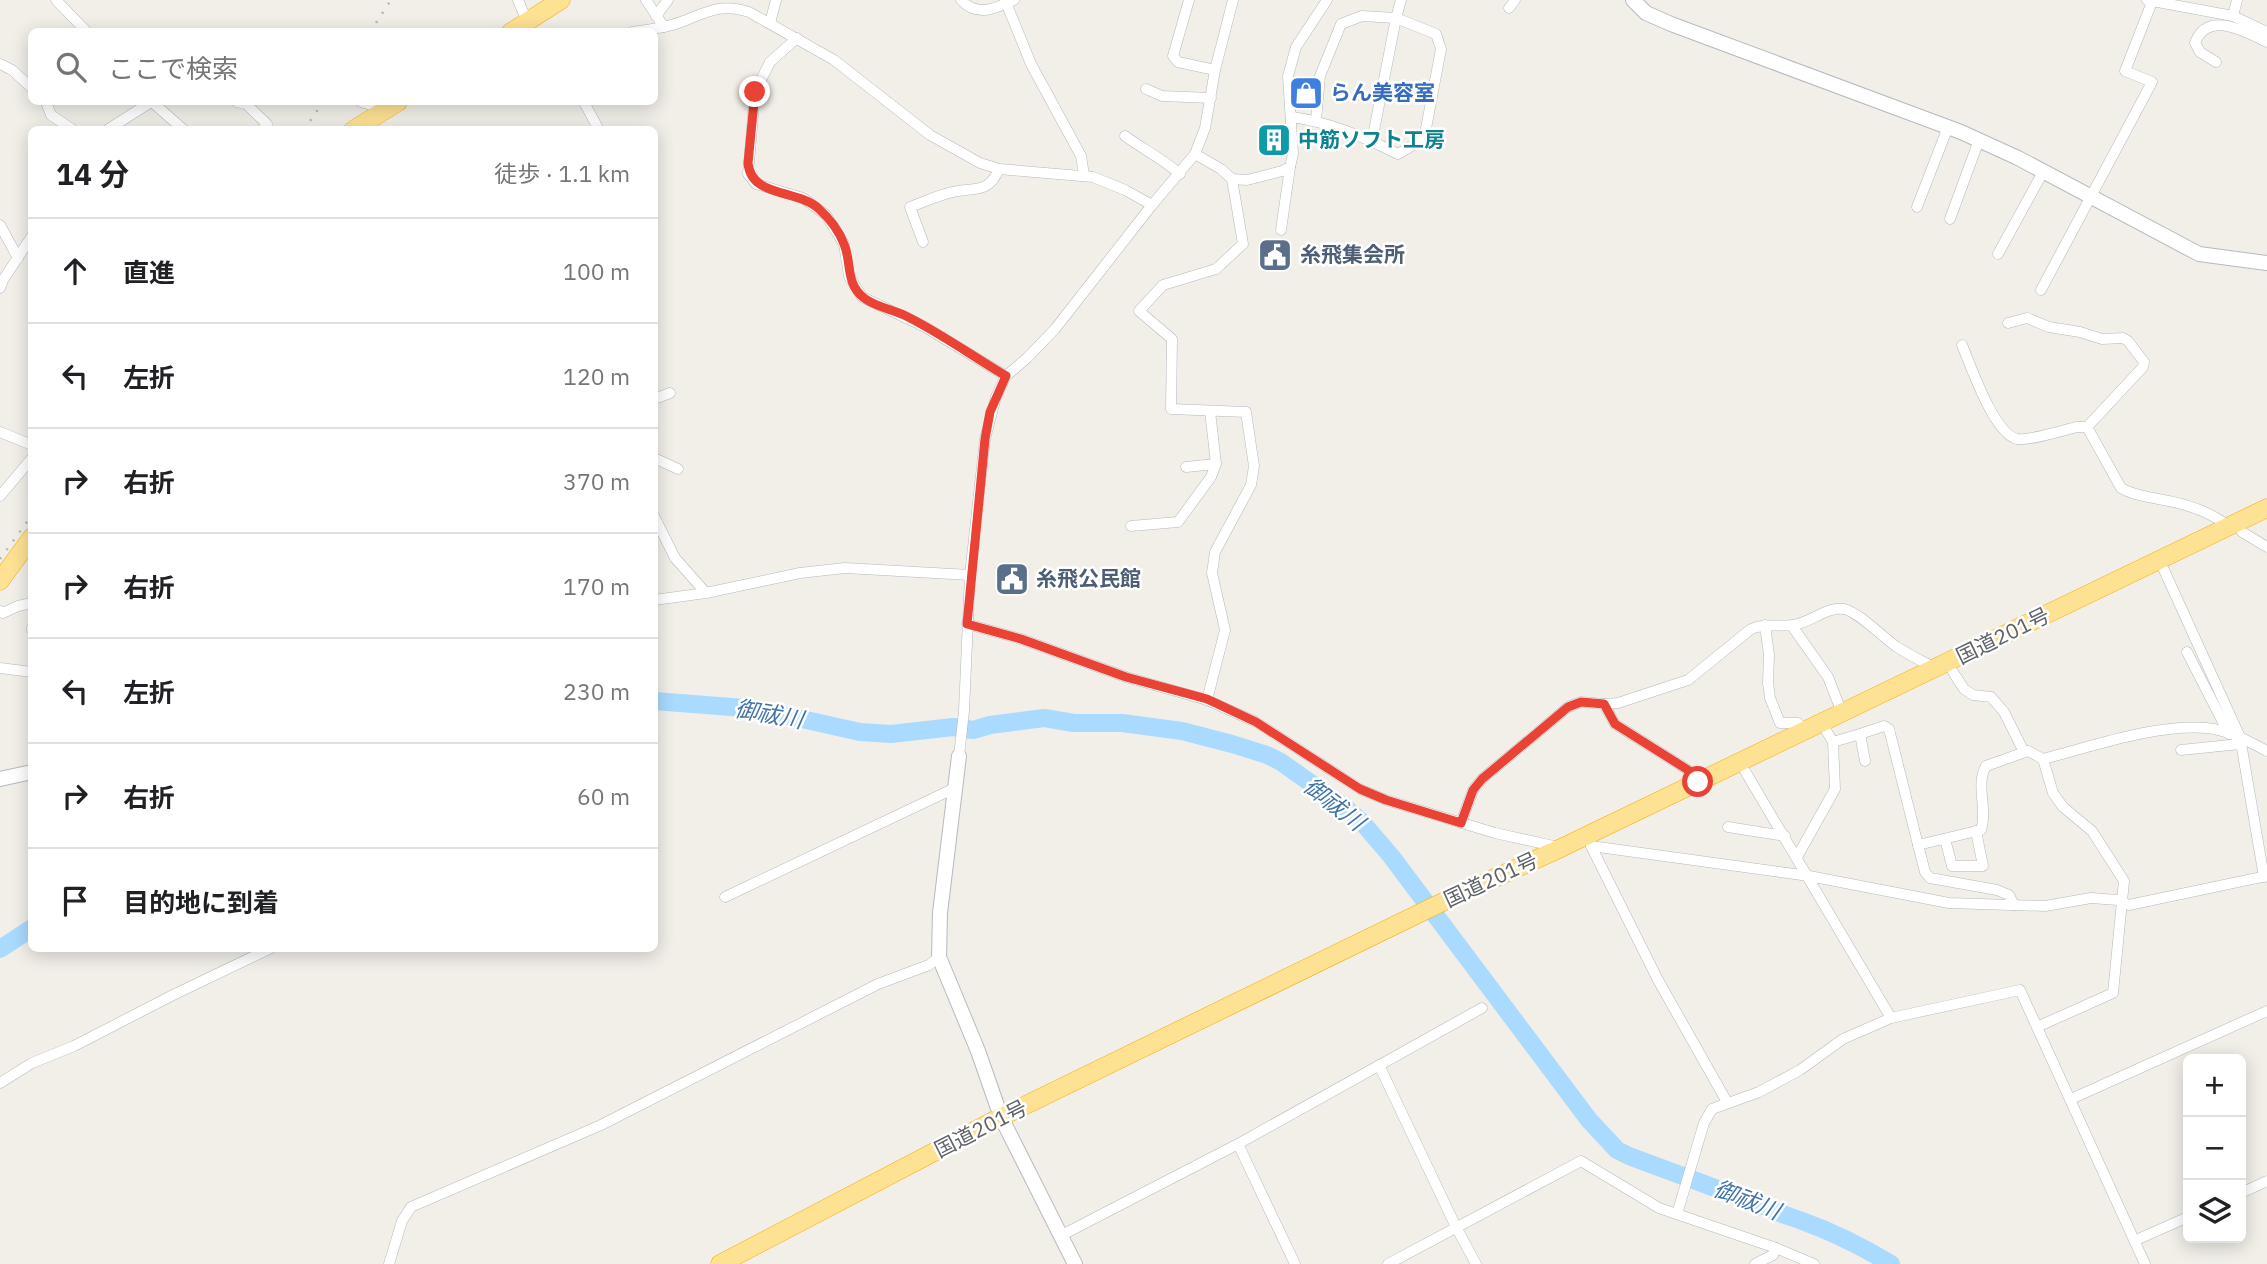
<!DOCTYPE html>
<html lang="ja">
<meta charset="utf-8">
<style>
:root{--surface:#fff;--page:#f2f2f2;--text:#202124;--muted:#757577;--line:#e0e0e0}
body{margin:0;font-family:"IBM Plex Sans","Noto Sans JP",sans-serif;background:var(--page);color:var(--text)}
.controls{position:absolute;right:21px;bottom:21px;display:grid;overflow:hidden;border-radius:10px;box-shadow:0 4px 18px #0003}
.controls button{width:63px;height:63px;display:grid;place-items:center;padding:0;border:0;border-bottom:2px solid var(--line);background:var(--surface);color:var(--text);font:35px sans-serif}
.stop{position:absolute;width:21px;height:21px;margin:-16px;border:5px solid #ea4335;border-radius:50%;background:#fff}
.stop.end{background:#ea4335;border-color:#fff;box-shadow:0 2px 7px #0008}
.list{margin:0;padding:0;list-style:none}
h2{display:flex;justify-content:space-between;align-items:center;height:91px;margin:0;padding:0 28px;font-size:30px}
h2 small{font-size:23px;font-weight:400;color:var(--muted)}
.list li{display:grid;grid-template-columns:46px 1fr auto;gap:21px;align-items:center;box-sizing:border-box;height:105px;padding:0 28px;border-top:2px solid var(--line)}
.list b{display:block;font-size:26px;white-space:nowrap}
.list em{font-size:23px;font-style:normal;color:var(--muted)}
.icon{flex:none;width:38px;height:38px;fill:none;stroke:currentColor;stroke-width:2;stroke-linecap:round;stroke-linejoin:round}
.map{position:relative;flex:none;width:2267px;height:1264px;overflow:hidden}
.search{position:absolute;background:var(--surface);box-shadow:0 4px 18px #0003;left:28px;top:28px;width:630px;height:77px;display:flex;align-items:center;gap:18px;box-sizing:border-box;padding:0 24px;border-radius:10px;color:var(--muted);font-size:26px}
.panel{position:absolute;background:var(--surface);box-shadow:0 4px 18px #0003;left:28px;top:126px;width:630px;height:826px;border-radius:10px}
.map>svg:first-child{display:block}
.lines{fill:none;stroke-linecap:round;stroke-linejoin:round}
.river{stroke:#aadaff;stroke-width:18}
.street-casing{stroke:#b5b8bc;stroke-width:11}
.secondary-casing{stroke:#b6babf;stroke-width:16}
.highway-casing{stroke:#f9ab00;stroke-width:19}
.street{stroke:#fff;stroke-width:10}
.secondary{stroke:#fff;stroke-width:14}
.highway{stroke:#fde293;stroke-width:18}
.rail{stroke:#b6b7b8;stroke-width:2.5;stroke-dasharray:2 9;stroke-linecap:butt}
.route{stroke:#ea4335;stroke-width:9}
.labels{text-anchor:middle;stroke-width:5;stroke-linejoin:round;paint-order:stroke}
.shop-label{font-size:21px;font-weight:bold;fill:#366cbe;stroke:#fff;text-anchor:start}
.culture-label{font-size:21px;font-weight:bold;fill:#0d838f;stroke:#fff;text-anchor:start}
.service-label{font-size:21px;font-weight:bold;fill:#4e5e75;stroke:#fff;text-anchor:start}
.street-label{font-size:21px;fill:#5f6368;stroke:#fff}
.water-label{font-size:23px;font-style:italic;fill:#4174aa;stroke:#fff}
</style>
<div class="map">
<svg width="2267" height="1264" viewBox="0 0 2267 1264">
<rect width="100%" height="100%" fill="#f1efe8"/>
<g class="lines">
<!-- river -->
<g class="river">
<path d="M654,701L757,709L860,732L891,734L953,727L973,730L990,725L1044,718L1074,723H1122L1182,731L1232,744L1267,755L1281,762L1347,809L1361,821L1391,856L1589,1120L1617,1150L1629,1156L1766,1207C1778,1214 1790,1216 1802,1221C1833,1232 1866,1249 1891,1264"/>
<polyline points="0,949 32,928"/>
</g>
<!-- street casing -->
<g class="street-casing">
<g id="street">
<polyline points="56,0 87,32"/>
<polyline points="518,0 527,21"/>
<polyline points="646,0 664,27"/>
<path d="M961,0C977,17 995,9 1014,0"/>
<polyline points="1005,0 1031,64 1081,156 1084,175"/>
<polyline points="1189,0 1173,56 1178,62 1215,70"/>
<polyline points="2147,0 2233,16 2267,32"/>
<polyline points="1509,8 1515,0"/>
<polyline points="656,16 668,0"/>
<polyline points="2233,16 2237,0"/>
<polyline points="770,23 776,0"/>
<path d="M632,32C648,30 665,28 681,22C708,12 719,3 749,12L834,60L930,135L980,163L999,169L1093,177L1125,190L1152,205"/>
<polyline points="797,38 770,62 755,92 748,174 756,184 803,198 826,215 844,244 849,276 862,297 925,327 1006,376"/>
<path d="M2216,62L2200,52L2195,43C2207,10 2244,31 2267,42"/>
<polyline points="0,64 12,70 32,88"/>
<polyline points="1146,89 1162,96 1211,98"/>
<polyline points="46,102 51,115 73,130"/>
<polyline points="152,102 184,130"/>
<polyline points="237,102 246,104 267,124 262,130"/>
<polyline points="361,102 385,109"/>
<polyline points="584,102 599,130"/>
<path d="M1292,117C1329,122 1364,137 1398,154L1424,139L1441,49L1436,34L1396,18L1401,0"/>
<polyline points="1316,120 1320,76 1341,24 1362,16 1396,18 1372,141"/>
<polyline points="107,130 151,102"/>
<path d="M1125,136C1143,149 1163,159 1180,174"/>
<polyline points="1195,154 1221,169 1232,179 1247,180 1282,171 1290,167 1293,154 1288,76 1296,47 1327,0"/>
<polyline points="1917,207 1948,127"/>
<polyline points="1950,219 1979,140"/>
<polyline points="0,225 18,258"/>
<polyline points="1281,230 1290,167"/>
<path d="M923,242L910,207C924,202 938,195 953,192C974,187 989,194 999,169"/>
<polyline points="1998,254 2043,172"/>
<polyline points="0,288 3,280 32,236"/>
<polyline points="2041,290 2152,82 2125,71 2152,2"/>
<polyline points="2008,323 2027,318 2049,327 2080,332 2102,339 2123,338 2128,341 2144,362 2143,367 2087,427"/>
<path d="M1962,345C1971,366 1994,434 2017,439C2030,441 2063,430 2077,427H2087L2121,488C2132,495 2145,496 2158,499C2183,503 2209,510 2229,527"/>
<polyline points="654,399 670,393"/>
<polyline points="0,432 32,445"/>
<polyline points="654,458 678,469"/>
<polyline points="1186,467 1216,464"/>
<polyline points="0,496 32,458"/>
<polyline points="654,516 675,558 706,593"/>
<polyline points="1131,526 1178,522 1211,477 1216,464 1210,411"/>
<polyline points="2242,532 2267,547"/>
<polyline points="2164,570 2240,737 2264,877"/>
<polyline points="654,600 706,593 800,573 845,568 970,575"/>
<polyline points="0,611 3,613 18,606 32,603"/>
<polyline points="967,624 1021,639 1126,677 1207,700 1256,722 1360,789 1386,800 1495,833 1558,847"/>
<polyline points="1765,625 1769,655 1768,683 1770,698 1780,723 1798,723 1805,731"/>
<polyline points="1792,626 1828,677 1842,713"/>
<polyline points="32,628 32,630"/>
<polyline points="2187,652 2229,734"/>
<polyline points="0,668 32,672"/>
<polyline points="1953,672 1964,689 1973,695 1991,697 2004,712 2024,752"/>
<polyline points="1207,700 1225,630 1212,573 1215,552 1251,485 1254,466 1246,412 1171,409 1172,339 1139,311 1163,285 1216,269 1243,244 1232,179"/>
<path d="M1604,704L1618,703L1688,680L1751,629C1765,623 1778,627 1793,625C1810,623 1827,606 1844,609C1860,613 1882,637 1897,647C1909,655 1922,661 1935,668"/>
<path d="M1860,734L1884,726L1889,729L1918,845L1981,830C1988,809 1975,785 1986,766L2028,751L2043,759C2094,746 2154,724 2207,728C2228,730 2248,741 2267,751"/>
<polyline points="1833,742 1860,734 1865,761"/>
<polyline points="2181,750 2240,744"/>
<polyline points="959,756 964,711 970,575 985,439 996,397 1006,376 1027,358 1055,329 1152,205 1195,154 1205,128 1215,70 1233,0"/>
<polyline points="1745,771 1891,1018"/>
<polyline points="1461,823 1473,790 1482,779 1568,707 1581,702 1604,704 1615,724 1688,770 1698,782"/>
<polyline points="1728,827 1785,836"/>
<polyline points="1945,839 1952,866 1983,866 1976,831"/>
<polyline points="1918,845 1925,872 1930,878 1997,890 2009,895 2014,905"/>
<polyline points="1591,846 1809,876 1949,903 2045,906 2091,898 2118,900 2129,905 2267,876"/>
<polyline points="1591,846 1658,980 1727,1102"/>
<polyline points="1797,857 1835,789 1833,742 1827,732"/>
<polyline points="725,897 955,788"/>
<polyline points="2037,1027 2113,993 2124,881 2092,831 2063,807 2053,793 2043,759"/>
<polyline points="1379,1065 1456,1227 1476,1264"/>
<polyline points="0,1083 32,1063 74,1046 173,995 271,948"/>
<polyline points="2071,1099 2267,1011"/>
<polyline points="1238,1144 1295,1264"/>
<polyline points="2241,1193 2267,1181"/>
<polyline points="1677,1214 1704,1123 1712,1109 1759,1092 1800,1070 1843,1039 1891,1018 2020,990 2145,1264"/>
<polyline points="1062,1235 1238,1144 1482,1008"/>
<polyline points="2136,1240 2188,1217"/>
<polyline points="389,1264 402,1221 411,1207 601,1125 878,984 929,965 939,957"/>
<polyline points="1388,1264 1581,1161 1659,1208 1776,1248 1814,1264"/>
<polyline points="1755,1264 1773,1255 1776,1248"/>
</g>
</g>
<!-- secondary casing -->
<g class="secondary-casing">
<g id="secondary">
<polyline points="1633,0 1646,13 1671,24 1961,132 2018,158 2199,254 2267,263"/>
<polyline points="959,756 940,913 939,957 978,1051 1001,1117 1075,1264"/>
<polyline points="0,779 32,772"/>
</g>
</g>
<!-- highway casing -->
<g class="highway-casing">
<g id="highway">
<polyline points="511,32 561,0"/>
<polyline points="353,130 398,102"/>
<polyline points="0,581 32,537"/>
<polyline points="720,1264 1001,1117 1453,897 1561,848 2267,508"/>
</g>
</g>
<!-- street -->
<use href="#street" class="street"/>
<!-- secondary -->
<use href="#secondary" class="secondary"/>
<!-- highway -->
<use href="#highway" class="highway"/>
<!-- rail -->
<g class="rail">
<polyline points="370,32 391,0"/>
<polyline points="304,130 323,102"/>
<polyline points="0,559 32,515"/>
</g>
</g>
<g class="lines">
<!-- route -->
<path class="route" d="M755,92L748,163C751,198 798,189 819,209C829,218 839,231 844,244C852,263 845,283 864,298C876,307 891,309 904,315C939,332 972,356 1006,376L990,412L985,439L967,624L1021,639L1126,677L1207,699L1256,722L1360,789L1386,800L1461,823L1473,790L1482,779L1568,707L1581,702L1604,704L1615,724L1688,770L1698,782"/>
</g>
<!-- icons -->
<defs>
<g id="shop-square" transform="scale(1.75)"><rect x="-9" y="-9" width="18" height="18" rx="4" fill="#3f7fe0" stroke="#fff"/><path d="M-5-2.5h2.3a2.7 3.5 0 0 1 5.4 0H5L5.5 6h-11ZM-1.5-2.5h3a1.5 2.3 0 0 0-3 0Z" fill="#fff"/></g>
<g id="building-square" transform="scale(1.75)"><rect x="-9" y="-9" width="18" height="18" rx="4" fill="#0f9aa8" stroke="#fff"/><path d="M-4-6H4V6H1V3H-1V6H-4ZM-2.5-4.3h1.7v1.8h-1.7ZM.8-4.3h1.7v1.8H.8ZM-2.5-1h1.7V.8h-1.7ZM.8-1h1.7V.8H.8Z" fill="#fff"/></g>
<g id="civic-square" transform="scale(1.75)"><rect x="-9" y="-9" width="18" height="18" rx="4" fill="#5c6f8a" stroke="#fff"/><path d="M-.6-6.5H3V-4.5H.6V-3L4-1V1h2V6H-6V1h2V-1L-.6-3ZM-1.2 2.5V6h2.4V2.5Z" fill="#fff"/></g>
</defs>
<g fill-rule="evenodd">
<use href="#shop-square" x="1306" y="93"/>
<use href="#building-square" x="1274" y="140"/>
<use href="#civic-square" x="1275" y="255"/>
<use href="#civic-square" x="1012" y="579"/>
</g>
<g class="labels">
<!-- shop labels -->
<g class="shop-label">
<text x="1330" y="100">らん美容室</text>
</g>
<!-- culture labels -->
<g class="culture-label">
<text x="1298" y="147">中筋ソフト工房</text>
</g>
<!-- service labels -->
<g class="service-label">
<text x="1300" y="262">糸飛集会所</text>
<text x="1036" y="586">糸飛公民館</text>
</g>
<!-- street labels -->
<g class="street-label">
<text transform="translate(2003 636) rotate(-26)" y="7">国道201号</text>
<text transform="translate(1491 880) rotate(-25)" y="7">国道201号</text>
<text transform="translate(981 1129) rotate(-27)" y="7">国道201号</text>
</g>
<!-- water labels -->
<g class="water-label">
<text transform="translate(769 714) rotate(10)" y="8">御祓川</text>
<text transform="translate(1334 804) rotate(38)" y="8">御祓川</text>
<text transform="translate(1747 1200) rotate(21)" y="8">御祓川</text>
</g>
</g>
</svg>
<div class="controls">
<button>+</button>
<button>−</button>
<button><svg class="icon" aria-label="layers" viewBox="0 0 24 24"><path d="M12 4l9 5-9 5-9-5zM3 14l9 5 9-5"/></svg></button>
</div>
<div class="stop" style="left:1698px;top:782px"></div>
<div class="stop end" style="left:755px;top:92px"></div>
<div class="search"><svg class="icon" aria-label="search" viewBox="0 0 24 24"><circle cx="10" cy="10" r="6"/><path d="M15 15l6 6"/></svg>ここで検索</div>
<section class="panel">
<h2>14 分<small>徒歩 · 1.1 km</small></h2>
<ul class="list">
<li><svg class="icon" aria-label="ahead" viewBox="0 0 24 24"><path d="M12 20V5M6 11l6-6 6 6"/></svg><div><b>直進</b></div><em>100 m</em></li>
<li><svg class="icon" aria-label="left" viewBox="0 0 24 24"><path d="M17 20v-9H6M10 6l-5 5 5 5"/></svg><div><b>左折</b></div><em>120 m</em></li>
<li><svg class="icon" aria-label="right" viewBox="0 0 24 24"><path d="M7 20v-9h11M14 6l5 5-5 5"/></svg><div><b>右折</b></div><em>370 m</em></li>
<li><svg class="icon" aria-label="right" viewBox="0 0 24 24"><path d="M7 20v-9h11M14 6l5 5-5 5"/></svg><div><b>右折</b></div><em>170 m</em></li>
<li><svg class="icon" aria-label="left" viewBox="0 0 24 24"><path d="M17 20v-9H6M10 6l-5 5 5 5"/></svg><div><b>左折</b></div><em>230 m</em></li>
<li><svg class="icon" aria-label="right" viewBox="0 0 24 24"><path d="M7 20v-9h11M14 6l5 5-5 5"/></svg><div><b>右折</b></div><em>60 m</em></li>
<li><svg class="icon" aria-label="arrive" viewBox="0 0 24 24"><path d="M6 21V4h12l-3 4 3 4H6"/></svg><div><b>目的地に到着</b></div></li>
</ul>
</section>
</div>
